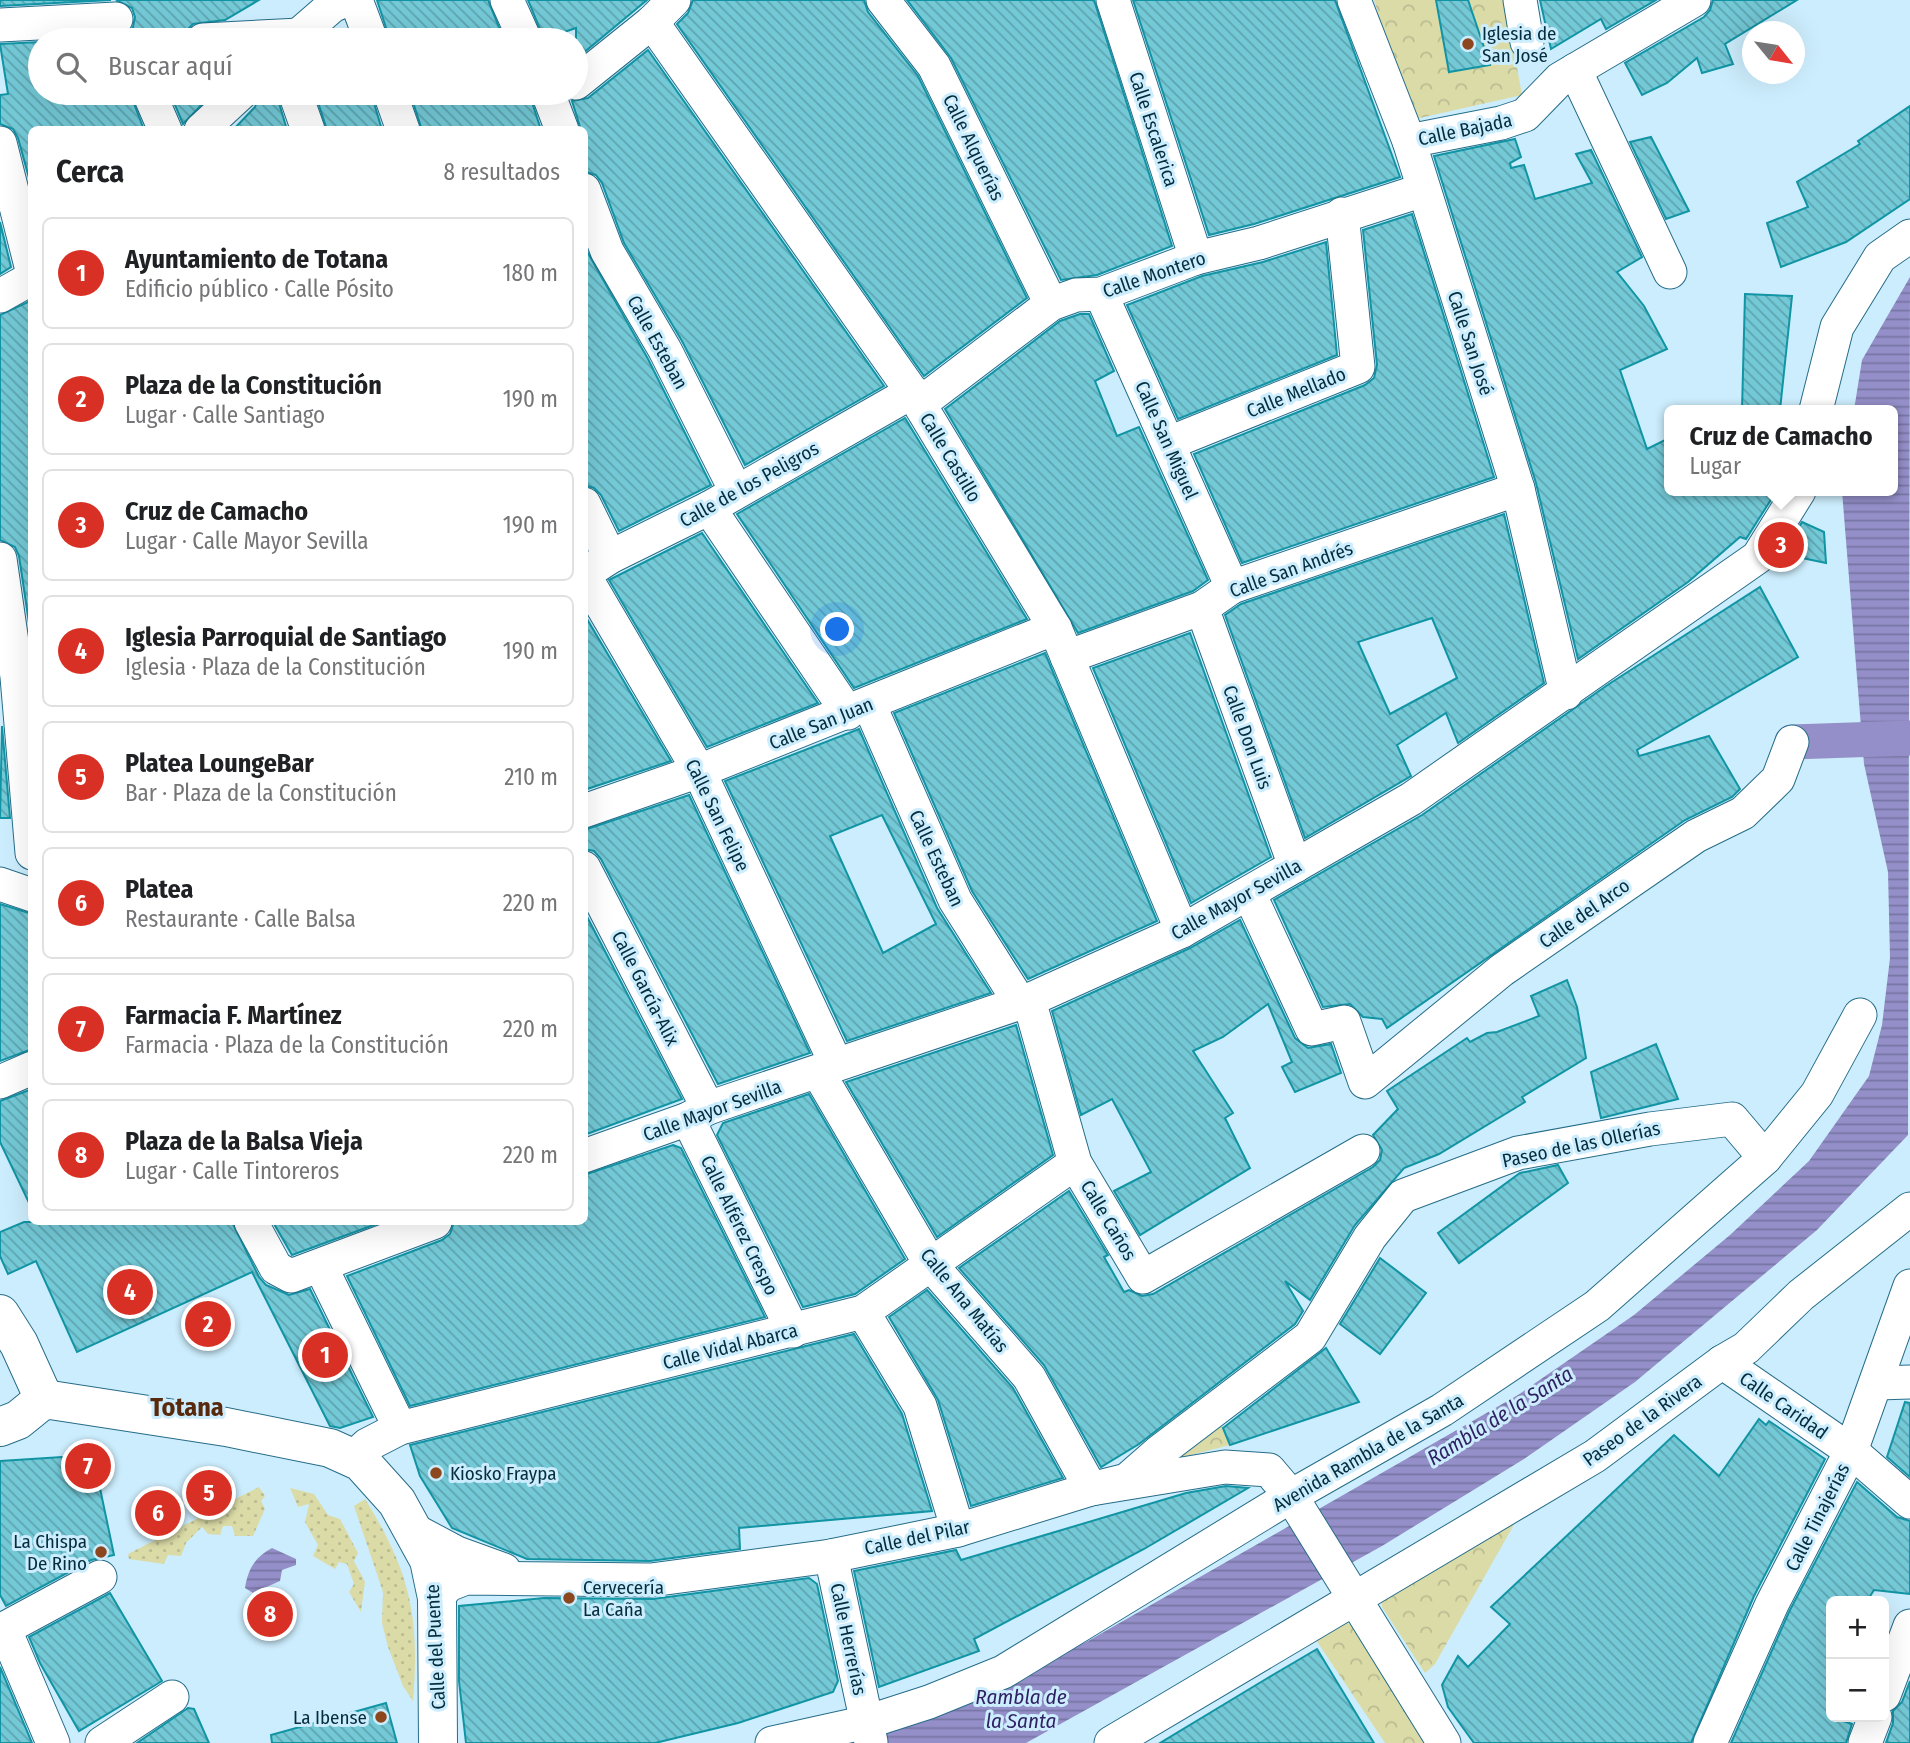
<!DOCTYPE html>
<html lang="es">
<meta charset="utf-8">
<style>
:root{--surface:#fff;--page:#f6f6f6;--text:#202124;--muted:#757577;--line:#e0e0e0;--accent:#d93025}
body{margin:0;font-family:"Fira Sans Condensed",sans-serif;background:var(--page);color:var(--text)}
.controls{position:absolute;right:21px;bottom:21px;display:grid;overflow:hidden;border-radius:10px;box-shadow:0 7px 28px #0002}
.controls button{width:63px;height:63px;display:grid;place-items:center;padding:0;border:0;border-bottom:2px solid var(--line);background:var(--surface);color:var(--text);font:35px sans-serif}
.compass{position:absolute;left:1742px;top:21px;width:63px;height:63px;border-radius:50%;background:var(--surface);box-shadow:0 7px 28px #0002;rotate:120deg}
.you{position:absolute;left:838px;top:630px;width:24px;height:24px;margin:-18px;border:5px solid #fff;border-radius:50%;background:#1a73e8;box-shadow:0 0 0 10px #1a73e833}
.badge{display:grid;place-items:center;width:46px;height:46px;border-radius:50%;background:var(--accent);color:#fff;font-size:23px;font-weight:700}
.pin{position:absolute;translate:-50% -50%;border:4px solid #fff;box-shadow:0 2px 7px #0006}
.popup{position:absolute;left:1664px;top:405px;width:234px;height:91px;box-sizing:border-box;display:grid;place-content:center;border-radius:10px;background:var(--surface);filter:drop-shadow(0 2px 5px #0005);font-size:23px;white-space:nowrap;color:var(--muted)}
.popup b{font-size:26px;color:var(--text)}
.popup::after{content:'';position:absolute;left:50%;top:100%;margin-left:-14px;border:14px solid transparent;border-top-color:var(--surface)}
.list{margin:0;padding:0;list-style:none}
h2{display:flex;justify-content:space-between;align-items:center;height:91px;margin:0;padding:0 28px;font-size:30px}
h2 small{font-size:23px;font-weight:400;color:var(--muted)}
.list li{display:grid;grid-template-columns:46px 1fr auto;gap:21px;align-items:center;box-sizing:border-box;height:112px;margin:0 14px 14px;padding:0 14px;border:2px solid var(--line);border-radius:10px}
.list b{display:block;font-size:26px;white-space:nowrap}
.list p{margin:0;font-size:23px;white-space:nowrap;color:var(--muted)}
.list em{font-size:23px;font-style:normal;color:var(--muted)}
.icon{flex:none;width:38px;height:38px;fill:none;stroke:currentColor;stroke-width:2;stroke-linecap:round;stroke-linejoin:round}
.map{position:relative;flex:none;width:1910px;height:1743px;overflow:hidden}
.search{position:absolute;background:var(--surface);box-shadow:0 7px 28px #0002;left:28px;top:28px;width:560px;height:77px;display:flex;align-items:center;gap:18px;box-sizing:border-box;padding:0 24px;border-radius:38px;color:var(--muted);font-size:26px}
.panel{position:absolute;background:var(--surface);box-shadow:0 7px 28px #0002;left:28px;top:126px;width:560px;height:1099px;border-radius:10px}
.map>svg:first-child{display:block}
.park{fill:url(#park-crowns)}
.garden{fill:url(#garden-dots)}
.water{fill:url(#water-rules)}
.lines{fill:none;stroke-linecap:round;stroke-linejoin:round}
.canal{stroke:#948fc8;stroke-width:35}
.building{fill:url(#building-back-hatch);stroke:#1194a3;stroke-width:2;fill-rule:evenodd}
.street-casing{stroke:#266d89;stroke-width:35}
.secondary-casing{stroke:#266d89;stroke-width:40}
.street{stroke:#fff;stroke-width:33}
.secondary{stroke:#fff;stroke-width:38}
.poi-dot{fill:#8c471e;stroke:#ccedfd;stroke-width:2.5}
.labels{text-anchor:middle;stroke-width:6;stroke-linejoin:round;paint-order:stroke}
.poi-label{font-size:19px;fill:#042d3d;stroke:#ccedfd;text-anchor:start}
.street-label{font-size:19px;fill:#042d3d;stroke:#ccedfd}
.water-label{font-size:21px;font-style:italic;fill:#2f1f63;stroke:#ccedfd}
.district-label{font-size:26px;font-weight:bold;fill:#58290c;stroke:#ccedfd}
</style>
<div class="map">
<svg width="1910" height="1743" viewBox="0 0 1910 1743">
<defs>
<pattern id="park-crowns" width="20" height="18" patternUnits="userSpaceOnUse" patternTransform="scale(1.75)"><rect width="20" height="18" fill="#dbdba7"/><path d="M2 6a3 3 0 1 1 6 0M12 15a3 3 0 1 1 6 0" fill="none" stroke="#babc91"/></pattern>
<pattern id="garden-dots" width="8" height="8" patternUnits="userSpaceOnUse" patternTransform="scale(1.75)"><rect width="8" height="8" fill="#dbdba7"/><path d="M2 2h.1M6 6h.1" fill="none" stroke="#babc91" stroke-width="1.8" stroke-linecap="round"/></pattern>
<pattern id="water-rules" width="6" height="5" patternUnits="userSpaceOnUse" patternTransform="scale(1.75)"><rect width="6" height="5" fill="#948fc8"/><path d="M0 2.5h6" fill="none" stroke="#7775a4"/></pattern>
<pattern id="building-back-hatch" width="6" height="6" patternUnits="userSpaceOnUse" patternTransform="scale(1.75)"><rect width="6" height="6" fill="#74c9d7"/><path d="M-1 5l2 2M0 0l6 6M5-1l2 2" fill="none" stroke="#5da4b0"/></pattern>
</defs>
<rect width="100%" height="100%" fill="#ccedfd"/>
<!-- park -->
<g class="park">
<polygon points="1374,0 1505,0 1522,95 1411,120"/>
<polygon points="1220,1421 1230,1445 1156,1464"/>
<polygon points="1520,1514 1435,1664 1425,1673 1382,1607 1382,1592"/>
<polygon points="1348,1623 1361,1631 1424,1743 1385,1743 1316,1640 1337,1624"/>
</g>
<!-- garden -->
<g class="garden">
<polygon points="259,1487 265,1496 261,1501 265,1509 253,1536 235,1536 232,1526 223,1526 220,1535 208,1534 202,1527 186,1543 181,1556 168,1555 164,1564 129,1559 128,1554"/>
<polygon points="290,1488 314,1494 328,1515 340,1519 358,1553 354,1561 365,1582 361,1612 349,1592 354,1584 347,1564 339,1562 335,1569 313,1556 318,1545 305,1522 309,1504 298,1507"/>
<path d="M365,1499C410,1571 420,1617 413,1701L403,1686L388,1647L382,1623L383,1592L354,1506Z"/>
</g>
<!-- water -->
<g class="water">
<polygon points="1910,277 1908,1135 1817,1230 1635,1382 1524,1459 1382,1546 1026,1743 843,1743 934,1712 1088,1641 1518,1395 1634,1315 1730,1235 1809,1161 1869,1076 1882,1025 1890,958 1888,872 1864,764 1842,491 1893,491 1893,410 1854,410 1862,360"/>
<path d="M272,1548L296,1559V1565L282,1570L280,1581L253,1593L245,1588C248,1569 255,1557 272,1548Z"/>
</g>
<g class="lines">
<!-- canal -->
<polyline class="canal" points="1792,742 1910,738"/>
</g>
<!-- building -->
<g class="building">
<polygon points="0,0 111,0 0,6"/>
<polygon points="116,0 259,0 225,20 193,24 186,31 184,40 78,40 127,35 133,27 135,17 132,8"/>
<polygon points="377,0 488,0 504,40 390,40"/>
<polygon points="528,0 647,0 576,59 576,28 544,39"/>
<polygon points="693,0 864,0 868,12 918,76 1027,298 924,376 677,24 688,13"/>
<polygon points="907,0 1094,0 1172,246 1097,275 1061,280 951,58"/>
<polygon points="1133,0 1335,0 1400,177 1254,224 1209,235"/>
<polygon points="1436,0 1468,0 1490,65 1449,72"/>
<polygon points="1540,0 1656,0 1606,29 1601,19 1551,49"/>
<polygon points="1713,0 1797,0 1725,44 1733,64 1702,73 1697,58 1667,83 1642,95 1625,63 1704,17 1710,10"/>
<polygon points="40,42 40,93 130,93 144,130 32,130 32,189 18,138 13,129 0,124 0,95 8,94 0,44"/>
<polygon points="648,50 884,386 745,465 682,341 624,243 602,183 596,175 584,171 584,130 581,130 572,101 588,98"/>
<polygon points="170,93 213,93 183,124"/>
<polygon points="260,93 276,93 287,130 233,130 255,107"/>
<polygon points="315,93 371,93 382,130 327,130"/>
<polygon points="410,93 529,93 541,130 422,130"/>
<polygon points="1910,106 1910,199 1846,242 1781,267 1767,223 1808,207 1797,182 1860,144 1858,141"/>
<polygon points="1651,137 1689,211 1666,219 1630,142"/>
<polygon points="1515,139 1521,157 1510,163 1511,168 1524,165 1535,199 1592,183 1576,154 1591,150 1642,257 1617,272 1644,306 1667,349 1620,370 1647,449 1669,438 1669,491 1772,491 1772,498 1746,539 1740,537 1688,582 1578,659 1536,483 1434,156"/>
<polygon points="1412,214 1494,477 1242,563 1194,454 1365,385 1374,378 1377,365 1363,230"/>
<polygon points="0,222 11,267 0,274"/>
<polygon points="1326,242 1337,355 1178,419 1127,305 1202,276 1263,262"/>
<polygon points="584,246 648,359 711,485 619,531 601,495 594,488 584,485"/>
<polygon points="1745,294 1792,296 1780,410 1742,410"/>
<polygon points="32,300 32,643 19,556 15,547 0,540 0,315"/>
<polygon points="1080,314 1089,314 1114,371 1095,381 1117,436 1139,427 1208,580 1193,591 1078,633 945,409 1060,321"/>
<polygon points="905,418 1027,619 854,688 737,514"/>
<path d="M1504,514L1544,683L1458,743L1446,713L1397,745L1411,776L1305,838L1225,615L1241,604ZM1432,618L1457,678L1390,714L1358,642Z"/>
<polygon points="1802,522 1824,532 1826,563 1783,554"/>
<polygon points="702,533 818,703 707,747 609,580"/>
<polygon points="1760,587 1798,657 1637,750 1639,756 1709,736 1740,789 1732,797 1685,820 1387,1028 1382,1019 1363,1017 1350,1004 1323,1007 1274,900 1422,815 1609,684"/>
<polygon points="584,614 671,761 584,790 585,642"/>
<polygon points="1190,633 1271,857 1191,903 1093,668"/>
<polygon points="1045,653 1157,921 1028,979 972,891 894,713"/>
<polygon points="2,726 10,818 0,818"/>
<path d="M859,729L937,908L991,993L847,1041L725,781ZM882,815L936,924L883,953L830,836Z"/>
<polygon points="689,795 810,1053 718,1084 601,859 594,851 584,849 584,830"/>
<polygon points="0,904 32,914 32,1049 0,1061"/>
<polygon points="584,911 682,1099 584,1135"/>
<polygon points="1240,920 1295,1038 1308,1048 1331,1044 1341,1073 1295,1092 1282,1067 1292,1062 1268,1004 1223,1037 1193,1051 1233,1113 1225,1118 1250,1168 1140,1235 1114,1191 1151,1172 1112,1099 1081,1115 1052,1011 1190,948"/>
<polygon points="1567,980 1577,1007 1586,1058 1522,1097 1525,1102 1439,1154 1404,1168 1355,1225 1310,1300 1285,1281 1303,1311 1295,1324 1139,1444 1101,1467 1044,1365 959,1268 1069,1191 1108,1255 1104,1257 1124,1292 1129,1290 1142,1296 1153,1294 1373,1167 1380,1160 1382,1150 1373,1135 1398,1109 1387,1091 1467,1038 1470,1042 1487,1033 1497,1032 1539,1016 1531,996"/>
<polygon points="1016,1025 1053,1155 937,1237 846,1082"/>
<polygon points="1656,1044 1678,1099 1601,1118 1591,1072"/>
<polygon points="32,1089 32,1209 0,1142 0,1101"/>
<polygon points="809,1094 905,1259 855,1294 803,1307 717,1135 723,1123"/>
<polygon points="673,1145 681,1148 765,1317 410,1406 347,1276 442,1240 450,1234 454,1222 584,1222 584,1175"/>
<polygon points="1558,1165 1568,1183 1459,1263 1438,1233 1520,1173"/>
<polygon points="24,1222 232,1222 259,1277 266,1285 289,1295 310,1289 373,1417 340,1428 330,1426 252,1272 77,1352 36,1261 8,1274 0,1256 0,1232"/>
<polygon points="273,1222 382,1222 292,1255"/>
<polygon points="1380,1258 1426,1293 1380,1354 1340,1324"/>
<polygon points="927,1290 1013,1388 1063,1478 971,1506 938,1400 889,1317"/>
<polygon points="854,1334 902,1414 932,1511 739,1528 740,1549 650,1561 527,1559 452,1528 420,1476 410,1445"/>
<polygon points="1326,1348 1359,1402 1230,1445 1223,1428"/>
<polygon points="1905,1402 1910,1403 1910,1477 1887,1457"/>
<polygon points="1759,1419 1766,1425 1769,1421 1825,1459 1754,1596 1691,1743 1474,1743 1448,1707 1442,1685 1458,1656 1468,1667 1510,1624 1491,1607 1674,1435 1719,1476"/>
<polygon points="93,1455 114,1555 91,1560 6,1606 0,1595 0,1461"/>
<polygon points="1857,1482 1897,1517 1910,1521 1910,1594 1874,1590 1867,1601 1831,1601 1831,1717 1852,1724 1846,1743 1731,1743 1789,1612"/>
<polygon points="1226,1486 1248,1488 1144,1549 974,1639 979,1651 879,1687 854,1571 956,1550 961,1560 1186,1493"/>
<polygon points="809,1578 817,1584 838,1681 833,1692 738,1723 655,1743 466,1743 459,1681 459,1606 544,1598 653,1599"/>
<polygon points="110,1593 162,1681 79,1731 40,1663 29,1637"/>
<polygon points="1317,1649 1374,1743 1160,1743 1266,1679"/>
<polygon points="0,1667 32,1743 0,1743"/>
<polygon points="1910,1681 1910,1743 1886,1743 1893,1723 1893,1711 1902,1702"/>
<polygon points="386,1703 397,1743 272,1743 271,1735"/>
<polygon points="188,1708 194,1709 209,1743 137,1743"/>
</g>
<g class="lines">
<!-- street casing -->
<g class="street-casing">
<g id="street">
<polyline points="356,0 371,40"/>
<polyline points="507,0 525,40"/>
<polyline points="883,0 934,66 1051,304"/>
<polyline points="1113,0 1196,258"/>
<polyline points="1354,0 1409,141 1518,489 1566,693"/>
<polyline points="1520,0 1527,42"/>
<polyline points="652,22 912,392 1055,628 1182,931"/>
<polyline points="0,25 116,19"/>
<polyline points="203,40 300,35"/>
<polyline points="293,40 332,6 345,0"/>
<polyline points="1575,70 1670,272"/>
<polyline points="576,83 652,22 674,0"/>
<polyline points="149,93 165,130"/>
<polyline points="295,93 308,130"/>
<polyline points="390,93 403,130"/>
<polyline points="548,93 562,130"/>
<polyline points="201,130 241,93"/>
<polyline points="1409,141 1501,123 1525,115 1560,79 1694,0"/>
<polyline points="0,143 32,270"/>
<polyline points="584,190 607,251 665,350 736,491"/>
<polyline points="1101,294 1232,587"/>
<polyline points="0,296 32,278"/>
<polyline points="1816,410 1837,327 1880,257 1910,236"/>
<polyline points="1169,443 1358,367 1342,214"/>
<polyline points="584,504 610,557"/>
<polyline points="709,508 848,713"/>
<polyline points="0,559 17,677 32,853"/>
<polyline points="584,574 610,557 709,508 912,392 926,399 1051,304 1076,295 1101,294 1196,258 1259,243 1423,190"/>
<polyline points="584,575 699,771 836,1064"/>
<polyline points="1202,608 1295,866"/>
<polyline points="1067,657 1202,608 1232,587 1518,489"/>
<polyline points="869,704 955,900 1020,1003"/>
<polyline points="584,811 699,771 1055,628"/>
<polyline points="584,868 708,1108"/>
<polyline points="0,884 32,895"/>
<polyline points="1249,893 1312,1029 1344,1022 1365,1082 1502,970 1696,836 1743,813 1778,779 1792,742"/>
<polyline points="1029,1000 1075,1163 1143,1277 1363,1151"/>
<polyline points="818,1072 931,1265 1029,1377 1091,1489 1127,1480 1159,1452 1310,1337 1370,1237 1403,1196 1518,1153 1650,1129 1732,1119 1765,1158"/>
<polyline points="0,1082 32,1068"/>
<polyline points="688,1119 793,1331"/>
<polyline points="584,1156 688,1119 708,1108 1029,1000 1182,931 1411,799 1758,557 1799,491"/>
<polyline points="251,1222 276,1268 291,1276 435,1222"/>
<polyline points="321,1267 400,1428"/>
<polyline points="863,1312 920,1406 958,1530"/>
<polyline points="1722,1362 1851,1451 1910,1502"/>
<polyline points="1878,1383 1910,1382"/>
<polyline points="353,1458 367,1445 400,1428 863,1312 1075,1163"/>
<polyline points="412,1529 457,1553 504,1570"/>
<polyline points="831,1556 871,1742"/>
<polyline points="437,1598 448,1585 466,1578 651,1580 831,1556 958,1530 1091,1489 1225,1467 1269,1470 1291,1496 1444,1743"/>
<polyline points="5,1630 53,1743"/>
<polyline points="0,1631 100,1577"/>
<polyline points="1884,1695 1910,1626"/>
<polyline points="102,1743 172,1697"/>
<polyline points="772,1743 867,1722 929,1702 1003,1672 1291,1496 1442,1410 1597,1306 1765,1158 1817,1094 1860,1015"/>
<polyline points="1111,1743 1595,1456 1722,1362 1746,1348 1801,1295 1910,1209"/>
<polyline points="1710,1743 1772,1604 1851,1451 1910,1286"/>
<polyline points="1865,1743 1875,1717"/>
</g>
</g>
<!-- secondary casing -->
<g class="secondary-casing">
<g id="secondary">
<polyline points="0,1314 19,1344 44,1399"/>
<polyline points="0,1427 18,1420 44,1399 226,1427 330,1448 361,1462 397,1502 429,1560 437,1598 438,1743"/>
</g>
</g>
<!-- street -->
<use href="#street" class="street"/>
<!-- secondary -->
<use href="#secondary" class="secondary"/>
</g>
<!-- markers -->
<g class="poi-dot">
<circle cx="1468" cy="44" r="7"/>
<circle cx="436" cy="1473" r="7"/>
<circle cx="101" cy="1552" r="7"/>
<circle cx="569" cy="1598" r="7"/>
<circle cx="381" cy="1717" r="7"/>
</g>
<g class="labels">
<!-- poi labels -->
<g class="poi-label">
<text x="1482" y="40">Iglesia de<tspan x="1482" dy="22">San José</tspan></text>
<text x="450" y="1480">Kiosko Fraypa</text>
<text x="87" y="1548" text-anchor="end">La Chispa<tspan x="87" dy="22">De Rino</tspan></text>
<text x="583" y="1594">Cervecería<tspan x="583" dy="22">La Caña</tspan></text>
<text x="367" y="1724" text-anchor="end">La Ibense</text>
</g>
<!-- street labels -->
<g class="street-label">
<text transform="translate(1154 129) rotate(72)" y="7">Calle Escalerica</text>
<text transform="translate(1465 129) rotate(-12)" y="7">Calle Bajada</text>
<text transform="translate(974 147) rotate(64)" y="7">Calle Alquerías</text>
<text transform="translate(1154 274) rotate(-19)" y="7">Calle Montero</text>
<text transform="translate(658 342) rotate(61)" y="7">Calle Esteban</text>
<text transform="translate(1471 343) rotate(72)" y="7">Calle San José</text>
<text transform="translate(1296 392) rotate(-22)" y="7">Calle Mellado</text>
<text transform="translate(1167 440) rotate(66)" y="7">Calle San Miguel</text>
<text transform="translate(951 457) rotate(59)" y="7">Calle Castillo</text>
<text transform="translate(749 484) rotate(-29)" y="7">Calle de los Peligros</text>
<text transform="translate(1291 569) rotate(-20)" y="7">Calle San Andrés</text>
<text transform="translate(821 723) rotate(-22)" y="7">Calle San Juan</text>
<text transform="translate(1248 737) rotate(70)" y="7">Calle Don Luis</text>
<text transform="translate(718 815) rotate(64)" y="7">Calle San Felipe</text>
<text transform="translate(937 858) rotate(65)" y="7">Calle Esteban</text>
<text transform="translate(1236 899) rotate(-29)" y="7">Calle Mayor Sevilla</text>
<text transform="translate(1584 913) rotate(-35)" y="7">Calle del Arco</text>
<text transform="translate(646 988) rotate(63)" y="7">Calle García-Alix</text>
<text transform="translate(712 1110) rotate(-20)" y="7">Calle Mayor Sevilla</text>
<text transform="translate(1581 1144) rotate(-12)" y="7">Paseo de las Ollerías</text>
<text transform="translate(1109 1220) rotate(59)" y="7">Calle Caños</text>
<text transform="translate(740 1225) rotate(64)" y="7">Calle Alférez Crespo</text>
<text transform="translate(965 1300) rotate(51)" y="7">Calle Ana Matías</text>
<text transform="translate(730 1346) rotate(-14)" y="7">Calle Vidal Abarca</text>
<text transform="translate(1784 1405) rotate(35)" y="7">Calle Caridad</text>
<text transform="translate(1642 1420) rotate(-36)" y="7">Paseo de la Rivera</text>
<text transform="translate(1368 1452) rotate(-30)" y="7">Avenida Rambla de la Santa</text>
<text transform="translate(1817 1517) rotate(-63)" y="7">Calle Tinajerías</text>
<text transform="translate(917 1537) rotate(-12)" y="7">Calle del Pilar</text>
<text transform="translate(849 1639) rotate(78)" y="7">Calle Herrerías</text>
<text transform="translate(435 1647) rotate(-93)" y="7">Calle del Puente</text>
</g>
<!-- water labels -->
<g class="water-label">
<text transform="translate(1500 1416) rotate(-32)" y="7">Rambla de la Santa</text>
<text x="1021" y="1704">Rambla de<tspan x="1021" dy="24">la Santa</tspan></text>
</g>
<!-- district labels -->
<g class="district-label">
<text x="187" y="1416">Totana</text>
</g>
</g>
</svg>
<div class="controls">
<button>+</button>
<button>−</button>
</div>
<svg class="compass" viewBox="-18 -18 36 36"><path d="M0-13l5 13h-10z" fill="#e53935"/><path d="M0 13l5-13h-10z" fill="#757577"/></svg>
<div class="you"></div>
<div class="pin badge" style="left:325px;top:1355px">1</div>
<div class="pin badge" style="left:208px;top:1324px">2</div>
<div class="pin badge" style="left:1781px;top:545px">3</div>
<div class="popup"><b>Cruz de Camacho</b>Lugar</div>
<div class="pin badge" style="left:130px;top:1292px">4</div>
<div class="pin badge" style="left:209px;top:1493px">5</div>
<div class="pin badge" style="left:158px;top:1513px">6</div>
<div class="pin badge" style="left:88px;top:1466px">7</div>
<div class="pin badge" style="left:270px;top:1614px">8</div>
<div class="search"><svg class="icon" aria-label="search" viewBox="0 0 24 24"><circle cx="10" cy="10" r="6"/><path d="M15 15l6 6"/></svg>Buscar aquí</div>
<section class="panel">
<h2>Cerca<small>8 resultados</small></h2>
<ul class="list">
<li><span class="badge">1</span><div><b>Ayuntamiento de Totana</b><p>Edificio público · Calle Pósito</p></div><em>180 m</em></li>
<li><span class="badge">2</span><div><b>Plaza de la Constitución</b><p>Lugar · Calle Santiago</p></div><em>190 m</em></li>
<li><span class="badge">3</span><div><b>Cruz de Camacho</b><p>Lugar · Calle Mayor Sevilla</p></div><em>190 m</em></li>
<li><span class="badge">4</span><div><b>Iglesia Parroquial de Santiago</b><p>Iglesia · Plaza de la Constitución</p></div><em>190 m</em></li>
<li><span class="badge">5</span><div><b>Platea LoungeBar</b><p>Bar · Plaza de la Constitución</p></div><em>210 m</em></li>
<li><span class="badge">6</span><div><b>Platea</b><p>Restaurante · Calle Balsa</p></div><em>220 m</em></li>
<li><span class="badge">7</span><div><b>Farmacia F. Martínez</b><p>Farmacia · Plaza de la Constitución</p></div><em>220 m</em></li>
<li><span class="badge">8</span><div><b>Plaza de la Balsa Vieja</b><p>Lugar · Calle Tintoreros</p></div><em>220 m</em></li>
</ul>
</section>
</div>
